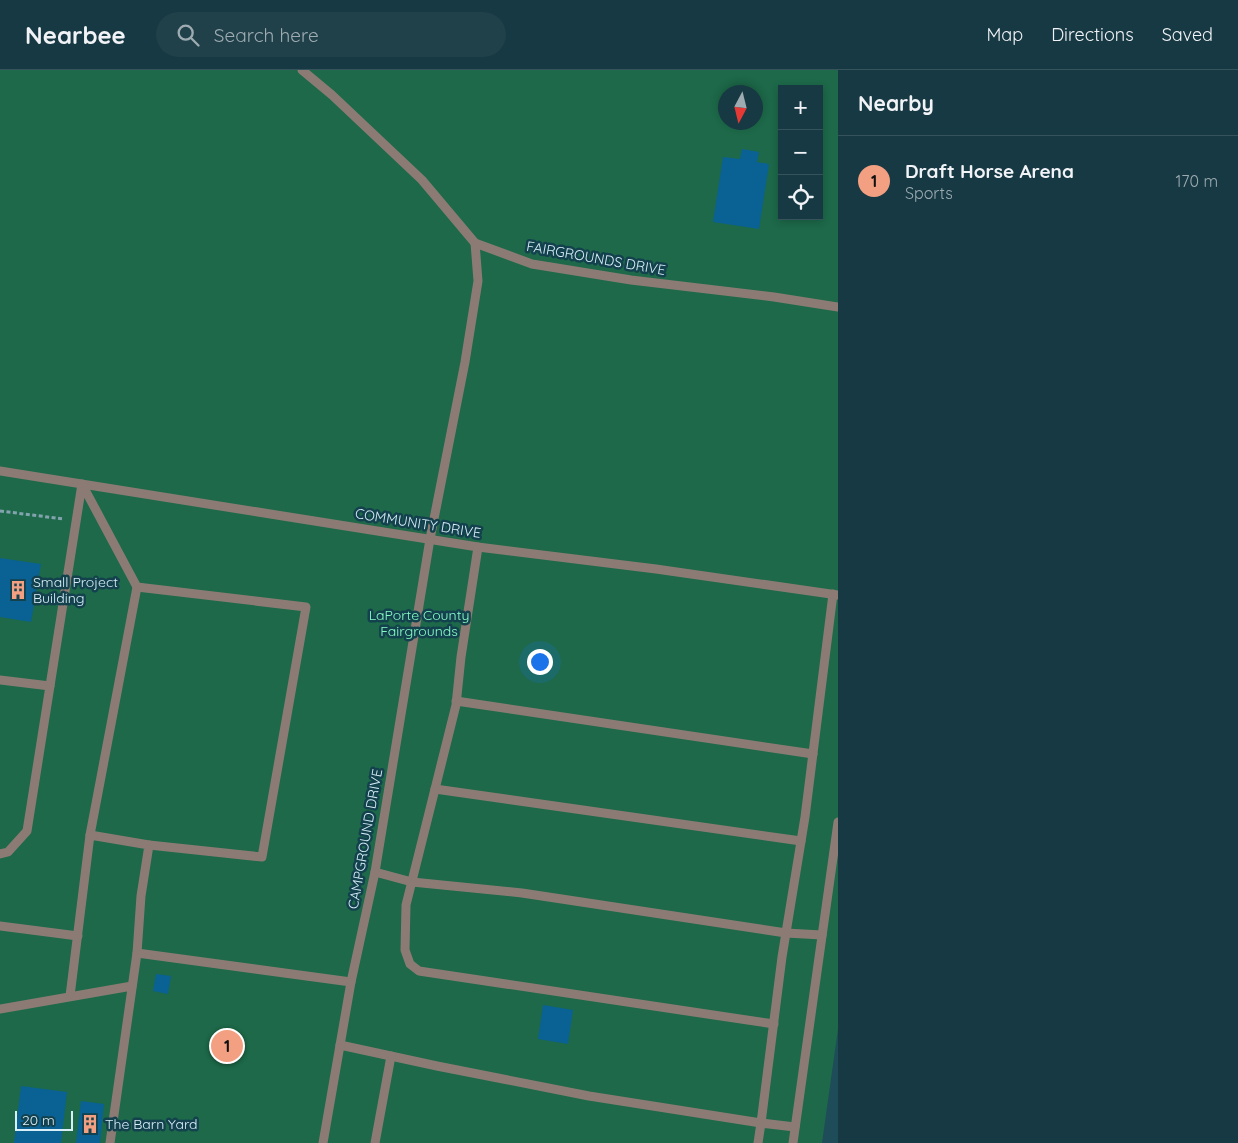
<!DOCTYPE html>
<meta charset="utf-8">
<style>
:root{--surface:#173943;--page:#20404a;--text:#f1f3f6;--muted:#9eacb2;--line:#36535c;--accent:#f2a081}
body{margin:0;font-family:Quicksand,sans-serif;background:var(--page);color:var(--text)}
.controls{position:absolute;right:15px;top:15px;display:grid;overflow:hidden;border-radius:0px;box-shadow:0 2px 8px #0003}
.controls button{width:45px;height:45px;display:grid;place-items:center;padding:0;border:0;border-bottom:1px solid var(--line);background:var(--surface);color:var(--text);font:25px sans-serif}
.compass{position:absolute;left:718px;top:15px;width:45px;height:45px;border-radius:50%;background:var(--surface);box-shadow:0 2px 8px #0003;rotate:187deg}
.scale{position:absolute;left:15px;bottom:12px;width:58px;box-sizing:border-box;padding-left:5px;border:2px solid #d8eff7;border-top:0;font-size:14px;line-height:18px;white-space:nowrap;color:#d8eff7;-webkit-text-stroke:4px #13414e;paint-order:stroke}
.you{position:absolute;left:539px;top:591px;width:18px;height:18px;margin:-12px;border:4px solid #fff;border-radius:50%;background:#1a73e8;box-shadow:0 0 0 8px #1a73e833}
.badge{display:grid;place-items:center;width:32px;height:32px;border-radius:50%;background:var(--accent);color:#111;font-size:16px;font-weight:700}
.pin{position:absolute;translate:-50% -50%;border:2px solid #fff;box-shadow:0 1px 5px #0006}
.list{margin:0;padding:0;list-style:none}
h2{display:flex;justify-content:space-between;align-items:center;height:65px;margin:0;padding:0 20px;font-size:21px}
h2 small{font-size:16px;font-weight:400;color:var(--muted)}
.list li{display:grid;grid-template-columns:32px 1fr auto;gap:15px;align-items:center;box-sizing:border-box;height:90px;padding:0 20px;border-top:1px solid var(--line)}
.list b{display:block;font-size:19px;white-space:nowrap}
.list p{margin:0;font-size:16px;white-space:nowrap;color:var(--muted)}
.list em{font-size:16px;font-style:normal;color:var(--muted)}
.icon{flex:none;width:28px;height:28px;fill:none;stroke:currentColor;stroke-width:2;stroke-linecap:round;stroke-linejoin:round}
.map{position:relative;flex:none;width:838px;height:1073px;overflow:hidden}
header{display:flex;align-items:center;gap:30px;box-sizing:border-box;height:70px;padding:0 25px;background:var(--surface);border-bottom:1px solid var(--line)}
header strong{font-size:24px}
nav{display:flex;gap:28px;margin-inline-start:auto;font-size:18px}
.search{width:350px;height:45px;background:var(--page);display:flex;align-items:center;gap:12px;box-sizing:border-box;padding:0 18px;border-radius:28px;color:var(--muted);font-size:19px}
main{display:flex}
aside{flex:1;background:var(--surface)}
.map>svg:first-child{display:block}
.green{fill:#1d6949;fill-rule:evenodd}
.building{fill:#096293}
.lines{fill:none;stroke-linecap:round;stroke-linejoin:round}
.path{stroke:#83a4ae;stroke-width:3;stroke-dasharray:4 2.5;stroke-linecap:butt}
.lane{stroke:#8c7b74;stroke-width:9}
.labels{text-anchor:middle;stroke-width:5;stroke-linejoin:round;paint-order:stroke}
.street-label{font-size:14px;fill:#d8eff7;stroke:#13414e}
.poi-label{font-size:14px;fill:#d8eff7;stroke:#13414e;text-anchor:start}
.park-label{font-size:14px;fill:#88fbc3;stroke:#13414e}
</style>
<header>
<strong>Nearbee</strong>
<div class="search"><svg class="icon" aria-label="search" viewBox="0 0 24 24"><circle cx="10" cy="10" r="6"/><path d="M15 15l6 6"/></svg>Search here</div>
<nav><a>Map</a><a>Directions</a><a>Saved</a></nav>
</header>
<main>
<div class="map">
<svg width="838" height="1073" viewBox="0 0 838 1073">
<rect width="100%" height="100%" fill="#1f4c59"/>
<!-- green -->
<path class="green" d="M0,0H838V959L822,1073H0ZM782,19H819V146H782ZM726,22H756V52H726Z"/>
<!-- building -->
<g class="building">
<polygon points="742,79 759,82 757,92 769,94 759,159 713,152 723,87 740,89"/>
<polygon points="0,488 41,494 31,552 0,547"/>
<polygon points="156,904 171,906 168,924 153,921"/>
<polygon points="543,935 573,940 568,974 538,969"/>
<polygon points="21,1016 67,1022 61,1073 14,1073"/>
<polygon points="81,1031 104,1034 100,1073 76,1073"/>
</g>
<g class="lines">
<!-- path -->
<polyline class="path" points="0,441 64,449"/>
<!-- lane -->
<g class="lane">
<polyline points="302,0 332,25 422,110 475,173 532,194 631,210 774,227 838,237"/>
<polyline points="0,401 478,477 656,499 838,525"/>
<polyline points="478,477 461,587 456,635 406,835 405,880 410,894 419,901 774,954"/>
<polyline points="0,610 50,616"/>
<polyline points="456,631 813,684"/>
<polyline points="435,719 801,771"/>
<polyline points="90,765 137,517 306,537 262,787 149,775"/>
<polyline points="0,784 8,782 27,761 82,414 137,517"/>
<polyline points="375,802 412,812 522,823 786,863 822,865"/>
<polyline points="0,856 78,866"/>
<polyline points="137,883 351,912"/>
<polyline points="70,926 90,765 149,775 141,826 137,883 110,1073"/>
<polyline points="0,939 132,916"/>
<polyline points="340,975 437,996 589,1026 761,1053 782,887 805,747 833,524"/>
<polyline points="323,1073 351,912 375,802 430,469 465,292 478,211 475,173"/>
<polyline points="375,1073 391,986"/>
<polyline points="758,1073 761,1053 795,1057"/>
<polyline points="793,1073 838,752"/>
</g>
</g>
<!-- icons -->
<defs>
<g id="building-bare" transform="scale(1.5)"><path d="M-4-6H4V6H1V3H-1V6H-4ZM-2.5-4.3h1.7v1.8h-1.7ZM.8-4.3h1.7v1.8H.8ZM-2.5-1h1.7V.8h-1.7ZM.8-1h1.7V.8H.8Z" fill="#f2a081" stroke="#13414e" stroke-width="2.5" paint-order="stroke"/></g>
</defs>
<g fill-rule="evenodd">
<use href="#building-bare" x="18" y="520"/>
<use href="#building-bare" x="90" y="1054"/>
</g>
<g class="labels">
<!-- street labels -->
<g class="street-label">
<text transform="translate(596 188) rotate(10)" y="5">FAIRGROUNDS DRIVE</text>
<text transform="translate(418 453) rotate(9)" y="5">COMMUNITY DRIVE</text>
<text transform="translate(365 769) rotate(-80)" y="5">CAMPGROUND DRIVE</text>
</g>
<!-- poi labels -->
<g class="poi-label">
<text x="33" y="517">Small Project<tspan x="33" dy="16">Building</tspan></text>
<text x="105" y="1059">The Barn Yard</text>
</g>
<!-- park labels -->
<g class="park-label">
<text x="419" y="550">LaPorte County<tspan x="419" dy="16">Fairgrounds</tspan></text>
</g>
</g>
</svg>
<div class="controls">
<button>+</button>
<button>−</button>
<button><svg class="icon" aria-label="locate" viewBox="0 0 24 24"><circle cx="12" cy="12" r="6"/><path d="M12 2v4M12 18v4M2 12h4M18 12h4"/></svg></button>
</div>
<svg class="compass" viewBox="-18 -18 36 36"><path d="M0-13l5 13h-10z" fill="#e53935"/><path d="M0 13l5-13h-10z" fill="#9eacb2"/></svg>
<div class="scale">20 m</div>
<div class="you"></div>
<div class="pin badge" style="left:227px;top:976px">1</div>
</div>
<aside>
<h2>Nearby<small></small></h2>
<ul class="list">
<li><span class="badge">1</span><div><b>Draft Horse Arena</b><p>Sports</p></div><em>170 m</em></li>
</ul>
</aside>
</main>
